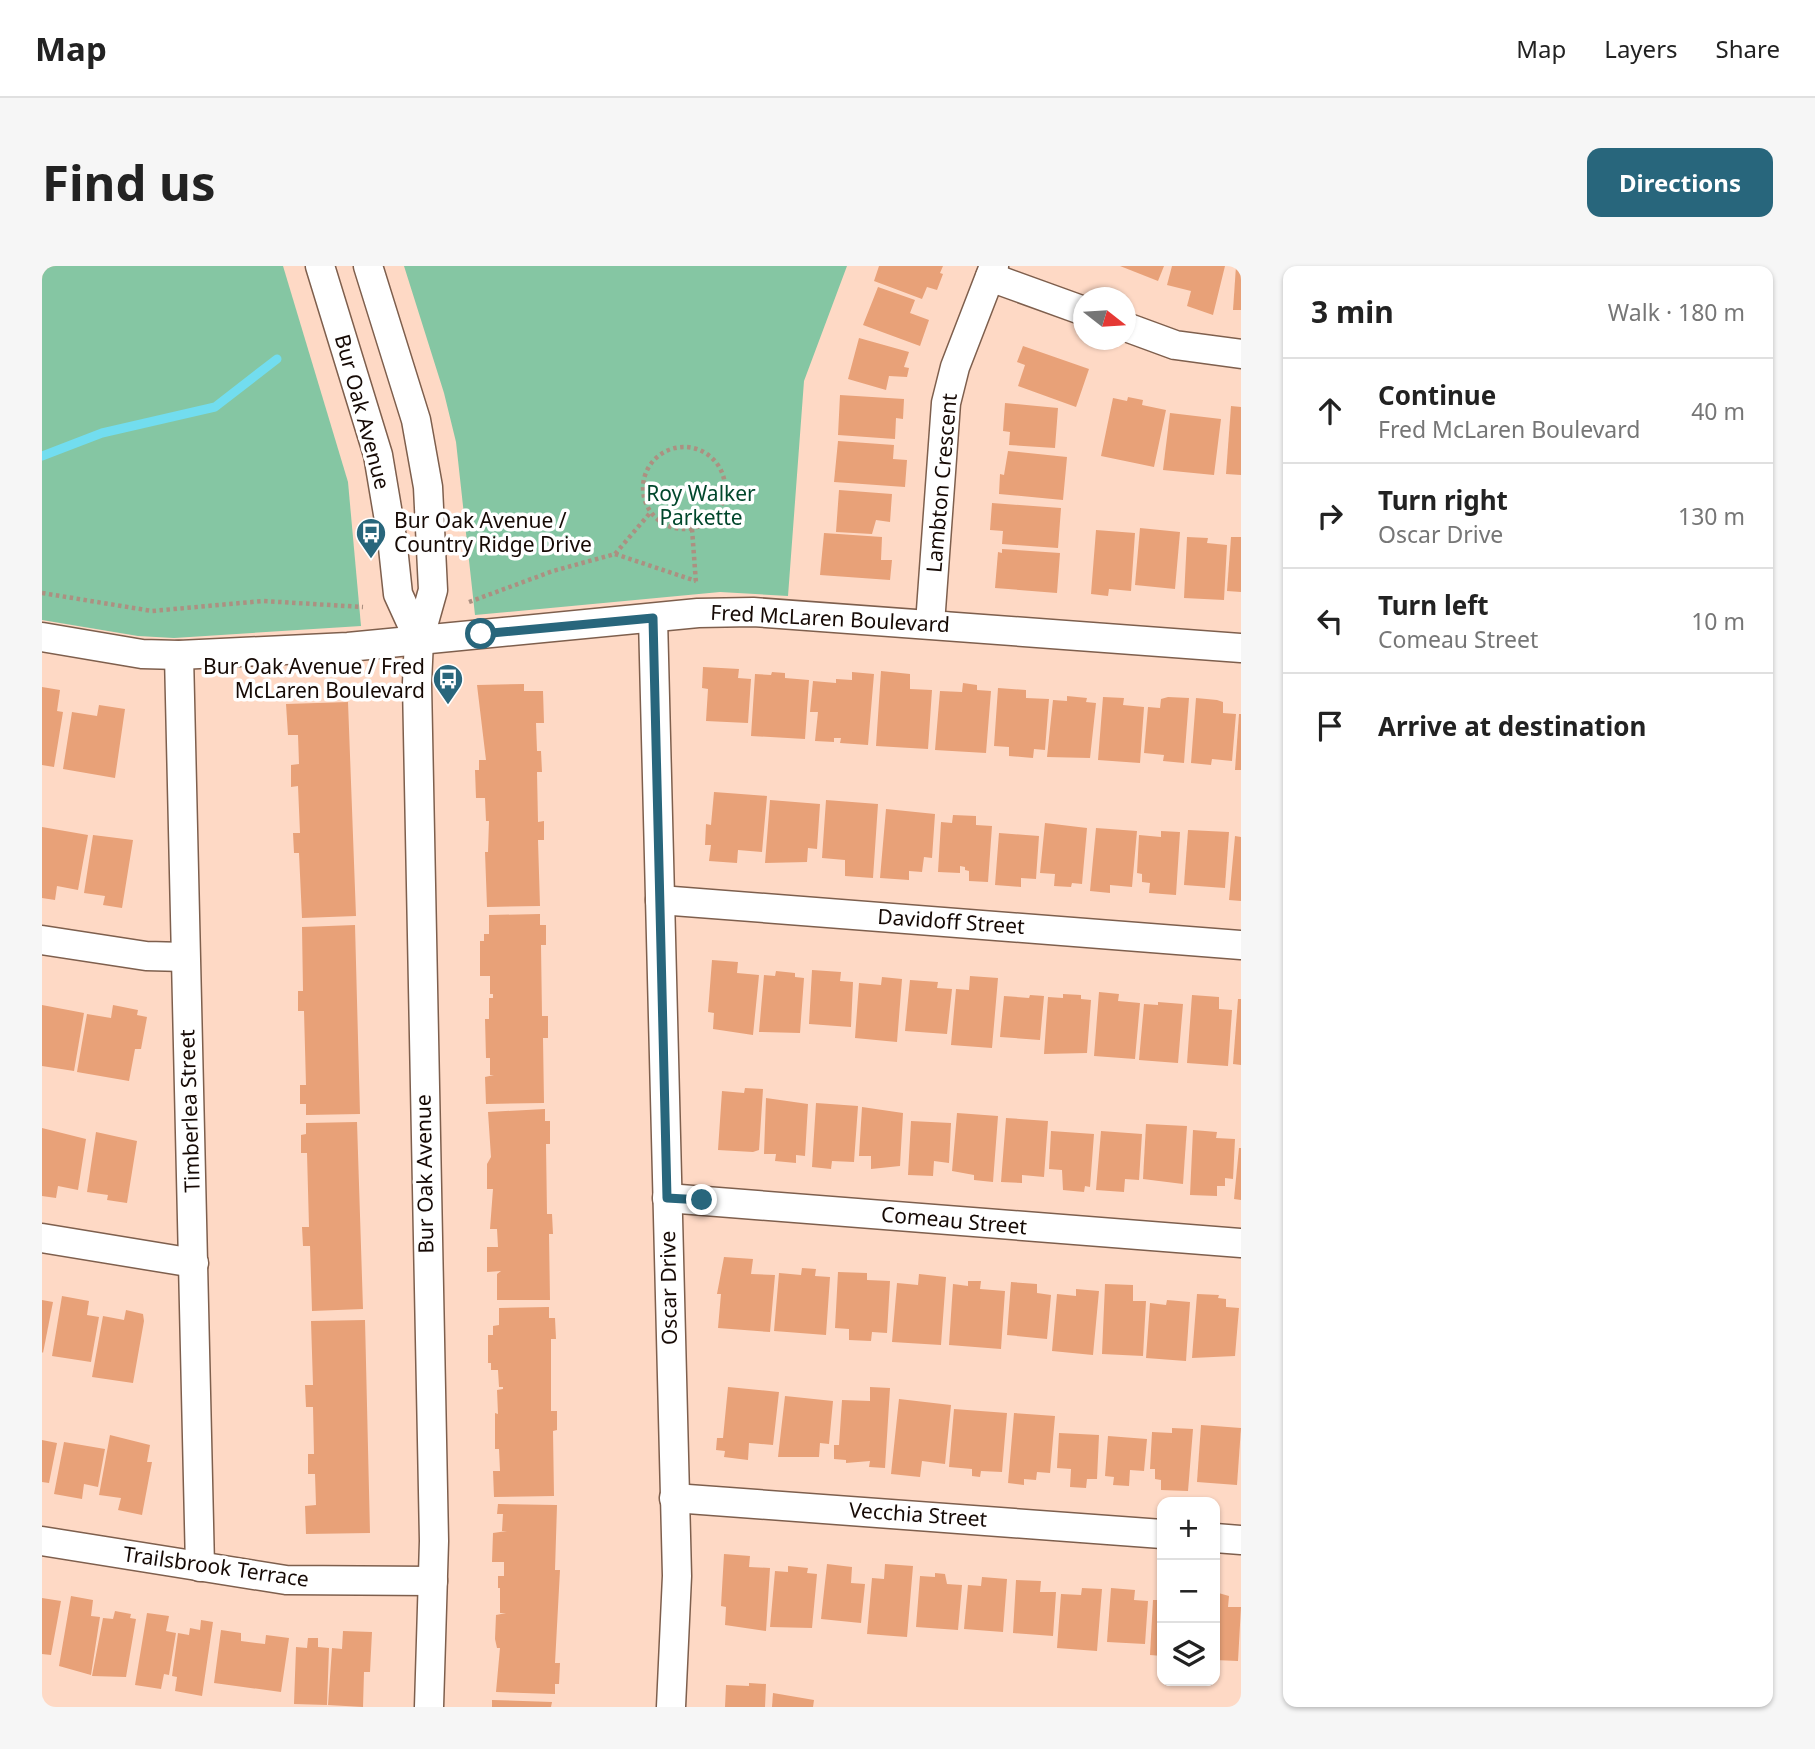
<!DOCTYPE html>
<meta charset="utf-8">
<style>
:root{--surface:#fff;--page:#f6f6f6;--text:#222;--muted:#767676;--line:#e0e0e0;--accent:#28667c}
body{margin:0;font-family:"Noto Sans",sans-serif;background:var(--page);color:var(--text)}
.controls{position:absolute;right:21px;bottom:21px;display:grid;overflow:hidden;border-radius:14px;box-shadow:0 2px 5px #0004}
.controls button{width:63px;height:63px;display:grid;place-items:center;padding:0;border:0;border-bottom:2px solid var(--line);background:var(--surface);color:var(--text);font:35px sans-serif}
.compass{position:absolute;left:1031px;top:21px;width:63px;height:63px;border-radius:50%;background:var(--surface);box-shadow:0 2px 5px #0004;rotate:107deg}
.stop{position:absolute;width:21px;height:21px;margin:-16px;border:5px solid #28667c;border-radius:50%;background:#fff}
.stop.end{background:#28667c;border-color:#fff;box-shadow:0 2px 7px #0008}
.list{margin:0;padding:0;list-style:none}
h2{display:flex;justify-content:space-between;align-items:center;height:91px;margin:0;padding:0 28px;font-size:30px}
h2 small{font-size:23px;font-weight:400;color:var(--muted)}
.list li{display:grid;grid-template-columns:46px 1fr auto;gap:21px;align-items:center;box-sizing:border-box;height:105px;padding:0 28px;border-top:2px solid var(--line)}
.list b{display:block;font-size:26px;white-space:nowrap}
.list p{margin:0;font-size:23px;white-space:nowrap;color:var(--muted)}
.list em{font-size:23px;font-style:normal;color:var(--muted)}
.icon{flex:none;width:38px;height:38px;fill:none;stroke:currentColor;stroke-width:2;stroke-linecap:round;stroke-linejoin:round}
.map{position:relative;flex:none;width:1199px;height:1441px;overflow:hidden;border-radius:14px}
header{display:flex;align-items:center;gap:42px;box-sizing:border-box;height:98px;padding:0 35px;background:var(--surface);border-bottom:2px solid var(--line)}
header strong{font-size:33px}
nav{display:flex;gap:38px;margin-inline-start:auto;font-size:24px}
.intro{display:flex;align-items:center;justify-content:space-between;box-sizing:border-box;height:168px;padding:0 42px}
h1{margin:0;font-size:49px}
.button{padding:18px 32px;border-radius:14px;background:var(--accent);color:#fff;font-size:24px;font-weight:700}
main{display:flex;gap:42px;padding:0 42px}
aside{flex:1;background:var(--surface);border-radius:14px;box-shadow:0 2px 5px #0004}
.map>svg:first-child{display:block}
.green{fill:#85c6a3}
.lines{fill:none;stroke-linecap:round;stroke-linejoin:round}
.stream{stroke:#72ddef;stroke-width:9}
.building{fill:#e8a178}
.minor-casing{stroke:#7e5f4d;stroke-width:31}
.path{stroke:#ac9081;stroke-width:4.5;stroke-dasharray:3.5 3.5;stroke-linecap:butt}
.minor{stroke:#fff;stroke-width:28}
.route{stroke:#28667c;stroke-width:9}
.labels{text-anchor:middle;stroke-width:7;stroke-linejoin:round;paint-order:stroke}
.street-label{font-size:21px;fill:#160a05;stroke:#fff}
.park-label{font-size:21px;fill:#01472c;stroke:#fff}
.poi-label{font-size:21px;fill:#160a05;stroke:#fff;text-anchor:start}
</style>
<header>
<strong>Map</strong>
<nav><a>Map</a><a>Layers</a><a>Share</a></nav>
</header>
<div class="intro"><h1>Find us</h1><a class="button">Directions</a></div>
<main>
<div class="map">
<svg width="1199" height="1441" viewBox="0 0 1199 1441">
<rect width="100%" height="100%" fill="#fed9c5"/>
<!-- green -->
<g class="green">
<polygon points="0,0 241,0 306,216 319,360 132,372 96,370 0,354"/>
<polygon points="362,0 805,0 762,115 746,330 678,326 433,349 414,176 402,127"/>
</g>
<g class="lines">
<!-- stream -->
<polyline class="stream" points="0,190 60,167 173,141 235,93"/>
</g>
<!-- building -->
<g class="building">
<polygon points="837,0 901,0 898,7 901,8 895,24 885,21 880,33 832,15"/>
<polygon points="1078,0 1122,0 1116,15"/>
<polygon points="1130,0 1183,0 1171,49 1145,40 1149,25 1125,19"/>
<polygon points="1194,0 1199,0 1199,44 1191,44"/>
<polygon points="836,21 873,34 868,47 887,54 878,80 821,59"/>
<polygon points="817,72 867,86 862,101 867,102 865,111 847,110 844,124 806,113"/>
<polygon points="981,80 1047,103 1034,141 976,120 983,99 975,96"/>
<polygon points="798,129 862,133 861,153 854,152 853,173 796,169"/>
<polygon points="1086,131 1101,134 1100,139 1124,144 1112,201 1059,190 1071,132 1085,135"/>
<polygon points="963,137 1016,142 1013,182 967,179 968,166 961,165"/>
<polygon points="1189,140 1199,141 1199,209 1184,208"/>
<polygon points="1128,147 1179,153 1172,209 1121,204"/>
<polygon points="796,175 852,179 851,193 865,194 863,221 792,216"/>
<polygon points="966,185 1025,191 1021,234 957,228 958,208 962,209"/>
<polygon points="797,224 850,228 848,256 834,254 830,268 794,266"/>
<polygon points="950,237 1019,242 1016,282 960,278 961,265 948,264"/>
<polygon points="1098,262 1138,266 1133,323 1093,319"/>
<polygon points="1054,264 1093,267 1089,325 1067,323 1066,330 1049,328"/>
<polygon points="782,267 840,271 839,294 850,294 848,314 778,309"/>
<polygon points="1145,271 1166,272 1165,277 1185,279 1182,334 1142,332"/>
<polygon points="1189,271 1199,271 1199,326 1185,325"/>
<polygon points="960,283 1018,287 1015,327 953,322 956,286 960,287"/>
<polygon points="661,401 697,403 696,412 709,413 706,457 664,455 666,423 660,422"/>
<polygon points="839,405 868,408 868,423 890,424 886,483 834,480"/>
<polygon points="730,406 743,407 743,412 767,414 763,473 709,470 713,408 729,409"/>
<polygon points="810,406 832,408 826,479 798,477 799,472 792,472 792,476 773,475 776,446 768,446 771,415 794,417 794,413 810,414"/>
<polygon points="921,417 935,419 935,424 949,425 944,487 893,484 898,425 920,426"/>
<polygon points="482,418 482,425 501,425 502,457 494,457 495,485 499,485 500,506 495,506 496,556 502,555 502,574 496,574 498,640 445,641 443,586 446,586 447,555 444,555 443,532 434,532 433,504 437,504 437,494 444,494 435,419"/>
<polygon points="0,421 18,424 15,445 21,446 12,501 0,499"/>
<polygon points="956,422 984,424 984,432 1007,433 1003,484 992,483 991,492 967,490 967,481 952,480"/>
<polygon points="1025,430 1045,432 1044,436 1054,437 1048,492 1005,491 1011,434 1025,435"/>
<polygon points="1061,431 1082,432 1081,439 1102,441 1098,497 1056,494"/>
<polygon points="1126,431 1147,432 1142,497 1121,495 1122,489 1102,487 1106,441 1118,442 1119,433"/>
<polygon points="1154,432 1175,434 1181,436 1181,447 1194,448 1190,495 1170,493 1169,499 1149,497"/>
<polygon points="306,436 314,650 260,652 257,587 252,587 251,567 258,567 256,520 249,521 249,499 257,498 256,469 246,469 244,438"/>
<polygon points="57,439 83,443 73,512 21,503 30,446 55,450"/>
<polygon points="1197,448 1199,448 1199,504 1193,504"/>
<polygon points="672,526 725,530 720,586 696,584 695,597 667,595 669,579 663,579 664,558 669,559"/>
<polygon points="728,534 778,538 775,583 766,582 765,596 723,597"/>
<polygon points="784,534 836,538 831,612 803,610 803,594 780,592"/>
<polygon points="844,543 893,548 890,592 882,591 880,606 867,605 867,614 838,612"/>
<polygon points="911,549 934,550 934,559 950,560 946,616 927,615 927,605 923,604 923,601 918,600 918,607 896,606 899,556 910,557"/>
<polygon points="1003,557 1045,562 1040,618 1030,617 1029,621 1012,620 1013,608 998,607"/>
<polygon points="0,561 46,569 36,624 15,620 13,634 0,632"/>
<polygon points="1054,562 1095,565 1090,621 1068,619 1068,627 1048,625"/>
<polygon points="1146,564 1187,566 1183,622 1142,619"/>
<polygon points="1119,565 1138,566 1134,629 1107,627 1108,617 1100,616 1100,608 1095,607 1097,569 1119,571"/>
<polygon points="957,567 997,570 994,613 979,612 979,621 953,619"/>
<polygon points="51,569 91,574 80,642 61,639 63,630 42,627"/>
<polygon points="1193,570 1199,571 1199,635 1187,634"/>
<polygon points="498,648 498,659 504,659 504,679 499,679 500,750 506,750 506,772 501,772 502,837 444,838 443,811 452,809 448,809 448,792 444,792 443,753 447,753 447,732 451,732 451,728 448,728 448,710 438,710 438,675 442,675 442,668 447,668 447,649"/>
<polygon points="313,659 318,848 264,849 264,838 258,838 258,819 264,819 262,745 256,745 256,725 261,725 260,661"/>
<polygon points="670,694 696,696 695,707 717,709 711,769 671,763 672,747 666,746"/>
<polygon points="770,704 799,706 798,715 811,716 809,761 767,758"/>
<polygon points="734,705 753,707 753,711 762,712 758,767 717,766 722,709 733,710"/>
<polygon points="928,710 956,712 950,782 909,779 914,723 927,724"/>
<polygon points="840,711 860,713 855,776 813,772 817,717 839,719"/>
<polygon points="868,714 896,716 895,722 910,723 905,768 863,765"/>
<polygon points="1057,726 1077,728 1076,735 1098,737 1093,793 1052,790"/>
<polygon points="1021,728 1039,729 1039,733 1049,734 1045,787 1002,788 1006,731 1021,732"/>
<polygon points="988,729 1002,730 998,774 958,771 962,730 987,732"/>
<polygon points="1150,729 1177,731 1177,743 1190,744 1186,800 1145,797"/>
<polygon points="1196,733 1199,733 1199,799 1191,798"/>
<polygon points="1116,736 1141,738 1136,797 1097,794 1102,738 1116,739"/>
<polygon points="0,739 42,747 32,805 0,800"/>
<polygon points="71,739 96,744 95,749 105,751 99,783 93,783 87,815 35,806 45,748 69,752"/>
<polygon points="703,822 721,823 717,884 711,886 676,884 680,825 702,827"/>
<polygon points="724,832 766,838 763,890 754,889 754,897 733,895 734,888 722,888"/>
<polygon points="774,837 816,840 812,896 790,895 789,903 770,901"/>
<polygon points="820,841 861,847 858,900 829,903 829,890 817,890"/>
<polygon points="503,843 503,855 508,855 508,878 504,878 505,948 510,948 511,968 507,968 508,1034 455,1034 455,1008 459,1005 445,1006 445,981 456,981 455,963 448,963 451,923 445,923 445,898 449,891 446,846"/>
<polygon points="915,847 956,850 951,916 932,914 932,909 910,905"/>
<polygon points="964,852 1006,855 1002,911 980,909 980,917 959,916"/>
<polygon points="869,855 909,857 907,897 892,895 891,910 866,909"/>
<polygon points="315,856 321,1043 270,1045 268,980 261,980 260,961 267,961 265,887 259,887 259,869 264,868 264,857"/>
<polygon points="1104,858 1145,860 1141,918 1101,913"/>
<polygon points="0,862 44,873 36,924 16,920 14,932 0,930"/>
<polygon points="1151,864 1175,866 1174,872 1193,873 1191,913 1183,912 1183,920 1175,920 1175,930 1148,929"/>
<polygon points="1009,865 1052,868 1048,921 1043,920 1042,926 1021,924 1020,904 1007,903"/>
<polygon points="1059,865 1100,868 1097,914 1083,913 1082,926 1054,924"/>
<polygon points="54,866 95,875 85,937 65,934 66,929 45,926"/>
<polygon points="1197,882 1199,882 1199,934 1192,933"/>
<polygon points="682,991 711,993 709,1008 733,1009 728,1066 676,1062 679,1028 675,1028"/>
<polygon points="760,1002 774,1003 773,1010 788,1011 784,1069 732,1065 737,1007 759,1009"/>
<polygon points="796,1006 825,1007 825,1014 848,1015 845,1067 830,1066 829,1075 807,1074 807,1063 793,1062"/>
<polygon points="877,1008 904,1011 899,1079 850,1076 855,1017 876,1019"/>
<polygon points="926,1015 939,1015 938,1023 963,1025 959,1083 907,1079 911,1018 926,1020"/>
<polygon points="969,1016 995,1018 995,1027 1009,1029 1005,1073 965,1069"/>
<polygon points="1063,1018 1091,1019 1091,1035 1104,1035 1101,1090 1060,1088"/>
<polygon points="1034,1023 1057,1025 1051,1089 1010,1085 1015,1028 1034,1030"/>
<polygon points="1155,1028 1177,1029 1176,1032 1184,1033 1184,1041 1197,1042 1193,1090 1150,1092"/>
<polygon points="20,1030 47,1035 45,1049 57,1051 49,1096 10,1090"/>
<polygon points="0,1034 11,1036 1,1087 0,1086"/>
<polygon points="1125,1034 1148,1036 1144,1095 1104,1092 1108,1037 1124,1039"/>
<polygon points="507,1041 507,1052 513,1052 514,1073 509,1073 509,1145 515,1145 515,1164 511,1165 512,1230 452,1231 451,1205 458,1205 457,1183 453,1183 453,1147 456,1148 455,1124 461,1123 461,1121 457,1121 456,1104 449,1104 449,1097 446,1097 446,1069 451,1069 451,1060 457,1059 457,1042"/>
<polygon points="84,1044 101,1048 102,1055 91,1117 50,1111 61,1050 82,1054"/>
<polygon points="323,1054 328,1267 264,1268 263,1240 274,1239 273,1208 266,1208 266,1188 272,1188 271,1141 264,1141 263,1119 271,1119 269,1055"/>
<polygon points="686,1121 737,1126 731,1179 707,1177 706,1194 682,1191 683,1185 674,1184 675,1172 681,1172"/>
<polygon points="828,1121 848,1122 843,1202 827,1201 828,1195 804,1197 804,1194 792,1193 792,1179 797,1179 800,1134 828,1135"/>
<polygon points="743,1130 791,1135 787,1178 778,1177 777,1191 736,1191"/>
<polygon points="857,1133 909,1139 903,1198 880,1195 878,1211 849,1208"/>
<polygon points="912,1143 965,1147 960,1206 939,1205 938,1211 930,1210 930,1203 907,1201"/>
<polygon points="972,1147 1013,1150 1008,1207 995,1206 994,1214 982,1213 982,1219 966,1217"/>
<polygon points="1159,1159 1199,1162 1195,1219 1155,1216"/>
<polygon points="1130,1162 1151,1163 1146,1225 1119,1224 1119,1214 1113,1213 1113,1203 1108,1203 1110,1166 1130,1167"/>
<polygon points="1017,1167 1057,1169 1055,1213 1045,1213 1044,1222 1028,1221 1029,1203 1015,1202"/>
<polygon points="68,1169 108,1179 105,1196 110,1196 100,1249 76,1244 79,1232 57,1229"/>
<polygon points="1066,1170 1105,1173 1102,1205 1088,1204 1087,1220 1071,1219 1072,1211 1063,1210"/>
<polygon points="0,1174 15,1177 7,1217 0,1216"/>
<polygon points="22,1176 63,1183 56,1221 42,1218 40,1233 12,1228"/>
<polygon points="456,1238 515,1239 513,1304 518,1304 513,1397 518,1397 517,1418 513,1418 513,1428 454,1426 458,1382 455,1382 453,1373 454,1349 464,1347 458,1347 458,1322 456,1322 456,1310 462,1310 462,1296 450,1296 451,1267 465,1265 460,1265 461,1248 455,1248"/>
<polygon points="682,1288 708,1290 707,1301 728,1302 724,1365 683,1359 684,1341 679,1340"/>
<polygon points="785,1298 810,1301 809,1317 823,1318 819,1357 779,1353"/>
<polygon points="843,1298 871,1300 865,1371 825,1368 830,1312 842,1313"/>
<polygon points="746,1300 766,1302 765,1307 775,1308 770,1362 728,1361 733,1305 746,1306"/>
<polygon points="893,1307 903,1308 905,1318 920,1319 916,1364 874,1361 878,1310 893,1311"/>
<polygon points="940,1311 965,1313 961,1366 922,1363 926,1319 939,1320"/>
<polygon points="974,1314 999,1315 998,1326 1014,1326 1011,1370 971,1367"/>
<polygon points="1040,1322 1060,1323 1055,1385 1015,1382 1019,1328 1039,1329"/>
<polygon points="1069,1322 1093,1324 1092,1334 1106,1335 1103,1378 1065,1376"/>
<polygon points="1173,1326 1187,1330 1186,1341 1199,1341 1196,1395 1173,1394"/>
<polygon points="29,1330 51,1334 49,1350 58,1351 49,1409 17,1400"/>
<polygon points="0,1332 19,1335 9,1389 0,1388"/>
<polygon points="1111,1334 1120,1334 1120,1390 1108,1389"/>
<polygon points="73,1345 89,1348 88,1352 94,1353 84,1411 50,1410 61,1352 71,1353"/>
<polygon points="105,1347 127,1350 124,1365 134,1367 127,1409 122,1408 119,1423 93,1419"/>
<polygon points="159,1354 171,1356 160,1430 133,1425 135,1411 130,1410 136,1367 147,1369 148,1362 158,1364"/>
<polygon points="179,1364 199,1367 199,1375 223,1378 224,1369 247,1372 239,1426 172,1417"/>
<polygon points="301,1365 330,1366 328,1406 322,1406 321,1441 286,1439 290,1382 300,1383"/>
<polygon points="266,1372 276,1372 276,1381 287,1382 285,1439 252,1438 254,1381 265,1382"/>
<polygon points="707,1417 724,1418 723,1441 683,1441 684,1419 707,1420"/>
<polygon points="731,1427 772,1434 771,1441 730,1441"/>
<polygon points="450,1434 510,1436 509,1441 450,1441"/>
</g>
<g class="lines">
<!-- minor casing -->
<g class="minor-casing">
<g id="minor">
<polyline points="278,0 336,189 350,272 356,328 377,374"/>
<polyline points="326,0 374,154 386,221 391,324 377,374 375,417 392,1275 387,1441"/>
<polyline points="948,11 1042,45"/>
<polyline points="1084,61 1133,79 1199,88"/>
<polyline points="611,352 635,1310 629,1441"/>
<polyline points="888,358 904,137 913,101 952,0"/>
<polyline points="0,371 100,388 137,389 306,381 656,347 711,346 1199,382"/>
<polyline points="137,389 158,1301"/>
<polyline points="618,634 1199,679"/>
<polyline points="0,674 104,690 143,691"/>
<polyline points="625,932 1199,977"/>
<polyline points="0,972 152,997"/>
<polyline points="632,1232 1120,1268"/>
<polyline points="1173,1272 1199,1274"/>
<polyline points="0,1275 244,1314 391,1315"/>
</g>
</g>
<!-- path -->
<g class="path">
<circle cx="642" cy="222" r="41"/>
<polyline points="650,263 654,317"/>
<polyline points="573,288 654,315"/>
<polyline points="0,327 110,345 221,335 321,341"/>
<polyline points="427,336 511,305 573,288 608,247"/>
</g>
<!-- minor -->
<use href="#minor" class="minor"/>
</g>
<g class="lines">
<!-- route -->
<polyline class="route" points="439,368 611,352 625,932 660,934"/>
</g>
<!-- icons -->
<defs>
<g id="bus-pin" transform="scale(1.575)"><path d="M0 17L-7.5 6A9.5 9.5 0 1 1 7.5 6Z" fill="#28667c" stroke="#fff"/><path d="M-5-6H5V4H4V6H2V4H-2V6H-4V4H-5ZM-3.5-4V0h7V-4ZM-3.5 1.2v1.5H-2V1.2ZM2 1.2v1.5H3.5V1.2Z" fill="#fff"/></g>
</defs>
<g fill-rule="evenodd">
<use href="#bus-pin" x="329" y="267"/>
<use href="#bus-pin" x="406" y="413"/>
</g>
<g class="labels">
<!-- street labels -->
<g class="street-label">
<text transform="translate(320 146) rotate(75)" y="7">Bur Oak Avenue</text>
<text transform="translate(900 217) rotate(-85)" y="7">Lambton Crescent</text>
<text transform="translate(788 353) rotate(3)" y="7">Fred McLaren Boulevard</text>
<text transform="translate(909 656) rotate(4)" y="7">Davidoff Street</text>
<text transform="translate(148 845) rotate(-92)" y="7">Timberlea Street</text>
<text transform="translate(383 908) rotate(-91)" y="7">Bur Oak Avenue</text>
<text transform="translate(912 955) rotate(5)" y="7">Comeau Street</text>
<text transform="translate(627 1022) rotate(-91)" y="7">Oscar Drive</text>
<text transform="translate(876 1249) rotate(4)" y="7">Vecchia Street</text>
<text transform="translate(174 1301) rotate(8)" y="7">Trailsbrook Terrace</text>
</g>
<!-- park labels -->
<g class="park-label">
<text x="659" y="235">Roy Walker<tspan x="659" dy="24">Parkette</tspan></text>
</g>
<!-- poi labels -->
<g class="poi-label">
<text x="352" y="262">Bur Oak Avenue /<tspan x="352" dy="24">Country Ridge Drive</tspan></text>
<text x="383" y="408" text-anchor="end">Bur Oak Avenue / Fred<tspan x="383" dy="24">McLaren Boulevard</tspan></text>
</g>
</g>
</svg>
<div class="controls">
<button>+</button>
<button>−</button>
<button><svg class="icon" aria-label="layers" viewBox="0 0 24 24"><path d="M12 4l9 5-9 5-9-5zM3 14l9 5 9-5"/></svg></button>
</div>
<svg class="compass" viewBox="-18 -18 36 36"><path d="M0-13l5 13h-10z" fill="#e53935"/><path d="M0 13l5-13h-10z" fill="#767676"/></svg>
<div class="stop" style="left:439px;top:368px"></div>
<div class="stop end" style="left:660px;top:934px"></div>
</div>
<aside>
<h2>3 min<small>Walk · 180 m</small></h2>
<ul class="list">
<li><svg class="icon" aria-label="ahead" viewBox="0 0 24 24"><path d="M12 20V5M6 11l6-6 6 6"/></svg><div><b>Continue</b><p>Fred McLaren Boulevard</p></div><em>40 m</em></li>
<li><svg class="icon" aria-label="right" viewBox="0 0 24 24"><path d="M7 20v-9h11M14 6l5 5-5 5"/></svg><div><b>Turn right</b><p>Oscar Drive</p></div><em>130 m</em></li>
<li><svg class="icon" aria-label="left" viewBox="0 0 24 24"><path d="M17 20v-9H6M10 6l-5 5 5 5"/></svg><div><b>Turn left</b><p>Comeau Street</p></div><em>10 m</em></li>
<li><svg class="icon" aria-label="arrive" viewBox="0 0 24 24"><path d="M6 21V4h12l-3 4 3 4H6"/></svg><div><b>Arrive at destination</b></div></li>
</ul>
</aside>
</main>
